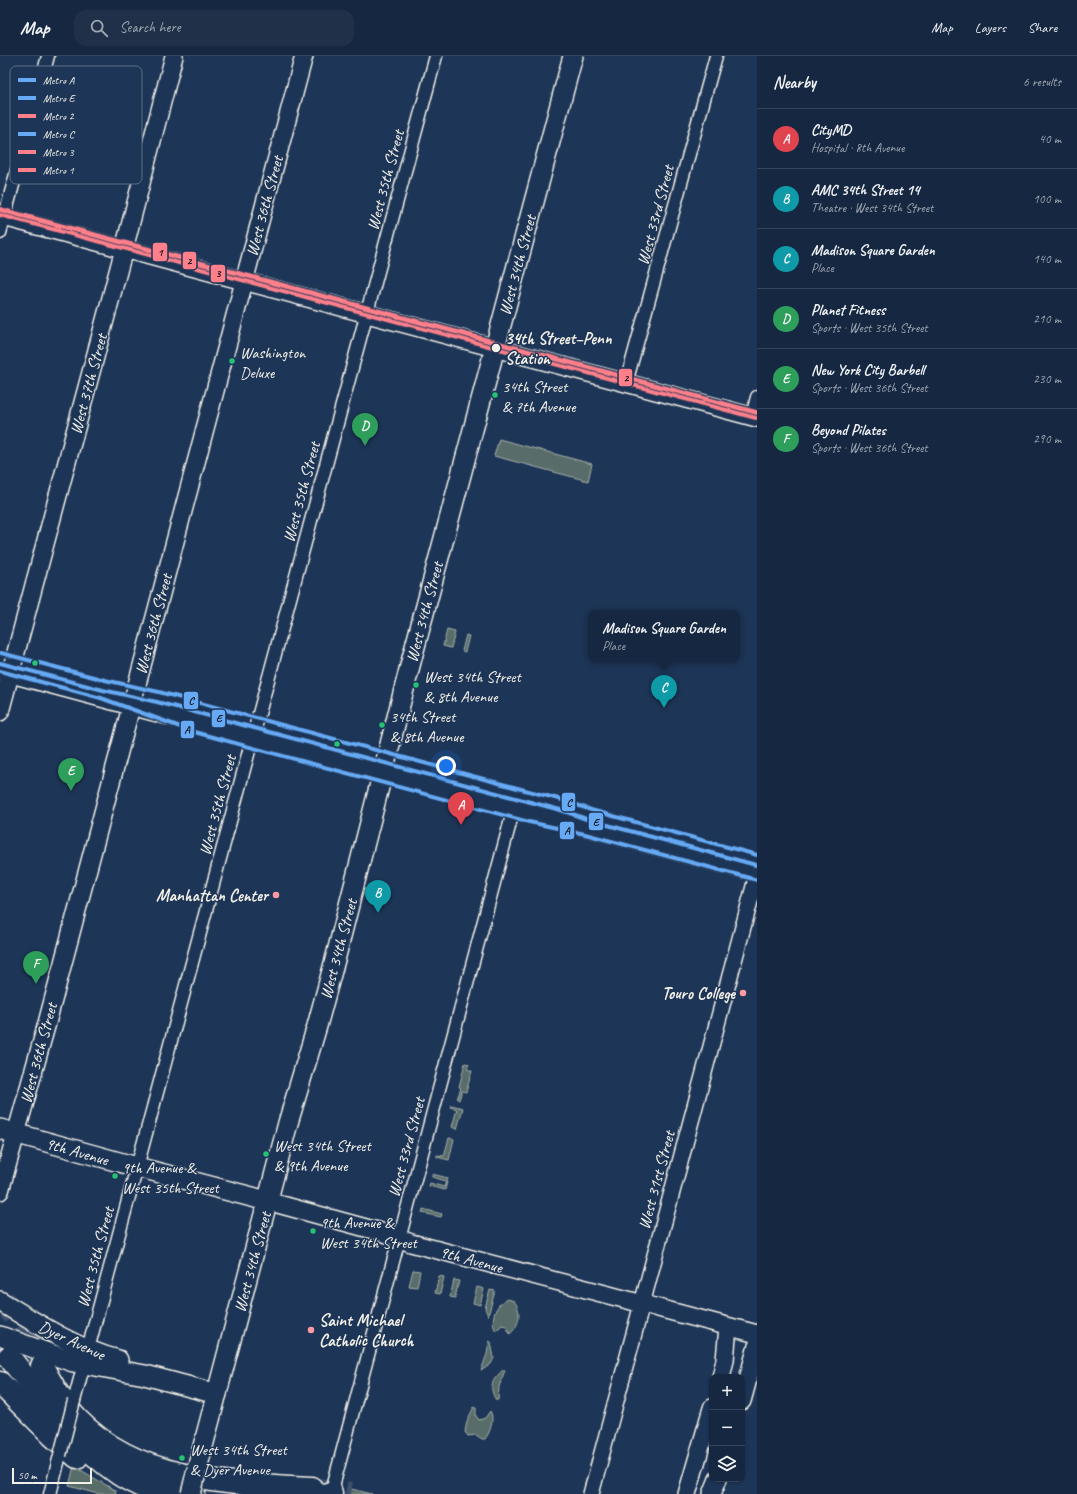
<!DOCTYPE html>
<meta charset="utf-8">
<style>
:root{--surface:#162841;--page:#1f3048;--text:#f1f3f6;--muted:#9ea6b1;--line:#35445a;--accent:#ff9aa2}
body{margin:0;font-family:Caveat,sans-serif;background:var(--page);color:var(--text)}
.controls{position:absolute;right:12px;bottom:12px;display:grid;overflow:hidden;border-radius:8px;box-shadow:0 1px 3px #0004}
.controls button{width:36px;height:36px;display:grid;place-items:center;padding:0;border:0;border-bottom:1px solid var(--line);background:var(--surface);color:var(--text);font:20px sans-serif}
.scale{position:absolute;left:12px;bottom:10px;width:80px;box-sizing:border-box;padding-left:4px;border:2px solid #f4f1e8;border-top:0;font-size:11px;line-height:14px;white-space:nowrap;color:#f4f1e8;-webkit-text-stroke:3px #1d3557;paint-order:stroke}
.you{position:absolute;left:446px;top:710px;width:14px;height:14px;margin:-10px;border:3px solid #fff;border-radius:50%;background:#1a73e8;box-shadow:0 0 0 6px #1a73e833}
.badge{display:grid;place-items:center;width:26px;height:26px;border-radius:50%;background:var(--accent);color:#fff;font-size:13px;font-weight:700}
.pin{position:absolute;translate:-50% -33px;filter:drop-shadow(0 1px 2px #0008)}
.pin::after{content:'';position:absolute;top:21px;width:14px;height:12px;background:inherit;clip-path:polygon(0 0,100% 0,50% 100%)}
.popup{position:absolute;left:588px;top:554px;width:152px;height:52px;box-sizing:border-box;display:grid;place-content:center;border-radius:8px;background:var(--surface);filter:drop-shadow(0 1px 3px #0005);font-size:13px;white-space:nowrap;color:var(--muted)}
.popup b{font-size:15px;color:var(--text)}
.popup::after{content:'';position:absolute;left:50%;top:100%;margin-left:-8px;border:8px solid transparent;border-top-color:var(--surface)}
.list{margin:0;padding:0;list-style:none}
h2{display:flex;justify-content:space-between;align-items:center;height:52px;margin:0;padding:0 16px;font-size:17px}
h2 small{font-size:13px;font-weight:400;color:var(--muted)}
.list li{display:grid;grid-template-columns:26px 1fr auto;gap:12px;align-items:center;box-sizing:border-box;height:60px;padding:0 16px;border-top:1px solid var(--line)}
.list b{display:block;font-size:15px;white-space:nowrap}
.list p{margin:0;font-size:13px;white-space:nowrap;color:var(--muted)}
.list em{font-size:13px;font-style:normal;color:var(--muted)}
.icon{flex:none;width:22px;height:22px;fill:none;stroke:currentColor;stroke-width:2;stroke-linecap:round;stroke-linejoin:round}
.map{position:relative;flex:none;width:757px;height:1438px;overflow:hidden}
header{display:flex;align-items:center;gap:24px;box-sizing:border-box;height:56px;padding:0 20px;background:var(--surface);border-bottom:1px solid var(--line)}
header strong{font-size:19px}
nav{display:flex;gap:22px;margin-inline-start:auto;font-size:14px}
.search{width:280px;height:36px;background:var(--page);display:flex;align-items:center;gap:10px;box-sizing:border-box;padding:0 14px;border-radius:12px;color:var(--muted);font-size:15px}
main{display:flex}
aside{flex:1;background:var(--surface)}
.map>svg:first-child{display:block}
.green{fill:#586d69;stroke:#a6afa8}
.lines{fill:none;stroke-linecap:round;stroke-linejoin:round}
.motorway-tunnel{stroke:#3d516d;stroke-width:22;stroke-dasharray:22 11;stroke-linecap:butt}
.minor-casing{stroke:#f4f1e8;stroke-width:15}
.tertiary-casing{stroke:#f4f1e8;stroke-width:18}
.secondary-casing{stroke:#f4f1e8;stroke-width:20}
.primary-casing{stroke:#f4f1e8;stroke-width:22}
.motorway-casing{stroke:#f4f1e8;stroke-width:25}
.minor{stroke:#1d3557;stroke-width:12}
.tertiary{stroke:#1d3557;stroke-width:15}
.secondary{stroke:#1d3557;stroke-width:17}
.primary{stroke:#1d3557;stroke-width:19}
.motorway{stroke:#1d3557;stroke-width:22}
.minor-bridge-casing{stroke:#f4f1e8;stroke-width:15;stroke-linecap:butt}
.primary-bridge-casing{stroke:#f4f1e8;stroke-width:22;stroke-linecap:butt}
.minor-bridge{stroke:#1d3557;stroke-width:12}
.primary-bridge{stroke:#1d3557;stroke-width:19}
.metro-1-casing{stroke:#1d3557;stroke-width:7}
.metro-2-casing{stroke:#1d3557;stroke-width:7}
.metro-3-casing{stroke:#1d3557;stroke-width:7}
.metro-4-casing{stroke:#1d3557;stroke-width:7}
.metro-5-casing{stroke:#1d3557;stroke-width:7}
.metro-6-casing{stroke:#1d3557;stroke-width:7}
.metro-1{stroke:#66aaf5;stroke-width:4}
.metro-2{stroke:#66aaf5;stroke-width:4}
.metro-3{stroke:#ff808b;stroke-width:4}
.metro-4{stroke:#66aaf5;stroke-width:4}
.metro-5{stroke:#ff808b;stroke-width:4}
.metro-6{stroke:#ff808b;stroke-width:4}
.stop-dot{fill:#f4f1e8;stroke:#1d3557;stroke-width:1.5}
.bus-dot{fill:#26c172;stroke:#1d3557;stroke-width:1.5}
.poi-dot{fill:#ff9aa2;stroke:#1d3557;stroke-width:1.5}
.labels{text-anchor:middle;stroke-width:3;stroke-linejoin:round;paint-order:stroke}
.bus-label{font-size:16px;fill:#f4f1e8;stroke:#1d3557;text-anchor:start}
.street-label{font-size:17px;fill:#f4f1e8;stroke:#1d3557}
.stop-label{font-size:17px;font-weight:bold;fill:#f4f1e8;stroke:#1d3557;text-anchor:start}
.poi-label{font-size:17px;font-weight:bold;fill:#f4f1e8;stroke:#1d3557;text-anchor:end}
.key{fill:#1d3557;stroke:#5e6d82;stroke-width:1}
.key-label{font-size:11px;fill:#f4f1e8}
.line-badge{stroke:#1d3557;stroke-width:1.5}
.pale-badge-label{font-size:11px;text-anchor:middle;font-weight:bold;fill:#111}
</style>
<header>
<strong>Map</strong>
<div class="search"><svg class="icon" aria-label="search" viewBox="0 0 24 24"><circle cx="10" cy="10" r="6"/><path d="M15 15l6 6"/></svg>Search here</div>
<nav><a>Map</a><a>Layers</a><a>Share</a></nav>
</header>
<main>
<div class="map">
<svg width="757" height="1438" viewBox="0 0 757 1438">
<rect width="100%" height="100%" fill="#1d3557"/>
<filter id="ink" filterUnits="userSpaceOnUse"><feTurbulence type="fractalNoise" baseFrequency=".025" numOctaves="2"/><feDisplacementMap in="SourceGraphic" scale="8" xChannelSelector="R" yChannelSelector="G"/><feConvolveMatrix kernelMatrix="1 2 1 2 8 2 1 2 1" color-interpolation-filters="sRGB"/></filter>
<g filter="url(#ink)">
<!-- green -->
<g class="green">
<polygon points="499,383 592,408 588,425 494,400"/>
<polygon points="447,574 455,576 451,592 443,590"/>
<polygon points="466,579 469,580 465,596 462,595"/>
<polygon points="465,1007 469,1008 467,1013 472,1015 466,1036 462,1035 459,1044 457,1043 461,1032 459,1031"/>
<polygon points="451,1049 463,1052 457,1073 452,1071 457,1053 450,1051"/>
<polygon points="449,1082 454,1083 449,1104 437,1101 437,1099 444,1100"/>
<polygon points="432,1118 448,1122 445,1134 429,1130 430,1127 444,1131 446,1125 432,1121"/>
<polygon points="423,1153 442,1158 441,1161 422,1157"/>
<polygon points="413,1214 420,1215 417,1231 409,1230"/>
<polygon points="439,1220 444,1221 440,1238 435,1237"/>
<polygon points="454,1224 459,1225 455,1242 450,1241"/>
<polygon points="477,1231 484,1233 480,1249 473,1247"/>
<polygon points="490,1234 495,1235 488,1260 485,1252"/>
<path d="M508,1243L514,1245C522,1255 520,1269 510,1278L506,1270L502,1269L496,1275C489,1265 496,1246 508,1243Z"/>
<polygon points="489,1285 491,1286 494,1302 491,1308 481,1315 487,1298"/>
<path d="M503,1314H505L499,1331L498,1344H496C488,1331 492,1324 503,1314Z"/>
<path d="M474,1351L476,1352V1360L479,1364L485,1362L490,1355C495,1362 490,1377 485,1383H482L476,1379L468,1380L465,1376L467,1365Z"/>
<polygon points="74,1410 116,1435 115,1438 99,1438 69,1430"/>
<polygon points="347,1432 372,1438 346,1438"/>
</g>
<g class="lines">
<!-- motorway-tunnel -->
<g class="motorway-tunnel">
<polyline points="3,1242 39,1304"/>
<polyline points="313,1432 351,1438"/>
</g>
<!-- minor casing -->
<g class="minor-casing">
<g id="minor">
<polyline points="0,177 48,0"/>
<polyline points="626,327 716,0"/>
<polyline points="752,361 757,341"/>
<polyline points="74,1345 436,0"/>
<polyline points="50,1438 60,1399"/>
<polyline points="331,1438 514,752"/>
</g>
</g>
<!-- tertiary casing -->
<g class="tertiary-casing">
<polyline id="tertiary" points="591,1438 757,819"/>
</g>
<!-- secondary casing -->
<g class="secondary-casing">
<g id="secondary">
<polyline points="0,160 757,362"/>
<polyline points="0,615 757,817"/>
<polyline points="0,656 124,193 174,0"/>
<polyline points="0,1135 47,967 304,0"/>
<polyline points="267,1145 388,1178 411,1187 757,1278"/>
<polyline points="721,1321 725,1304 728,1271"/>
<polyline points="742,1345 757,1290"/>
<polyline points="687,1438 712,1352"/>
<polyline points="712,1438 718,1423"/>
</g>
</g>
<!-- primary casing -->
<g class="primary-casing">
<g id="primary">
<polyline points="0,1073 137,1111 267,1145"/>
<path d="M0,1245C37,1268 76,1293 118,1304"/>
<polyline points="0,1280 73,1306 145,1319 217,1338"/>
<polyline points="197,1413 288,1067 317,970 336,900 412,602 573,0"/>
</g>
</g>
<!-- motorway casing -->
<g class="motorway-casing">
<g id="motorway">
<path d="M9,1301C42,1342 74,1388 119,1418C131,1426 145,1431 157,1438"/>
<path d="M42,1310C52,1329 63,1349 78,1364C138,1426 232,1428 312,1432"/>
<polyline points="0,1327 52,1379 77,1401"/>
<polyline points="142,1423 194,1438"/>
<polyline points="328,1438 331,1437"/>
</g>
</g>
<!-- minor -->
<use href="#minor" class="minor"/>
<!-- tertiary -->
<use href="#tertiary" class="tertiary"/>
<!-- secondary -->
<use href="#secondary" class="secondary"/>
<!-- primary -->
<use href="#primary" class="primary"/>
<!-- motorway -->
<use href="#motorway" class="motorway"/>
<!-- minor-bridge casing -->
<g class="minor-bridge-casing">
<polyline id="minor-bridge" points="60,1399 74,1345"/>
</g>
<!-- primary-bridge casing -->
<g class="primary-bridge-casing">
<polyline id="primary-bridge" points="191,1438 197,1413"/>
</g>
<!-- minor-bridge -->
<use href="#minor-bridge" class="minor-bridge"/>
<!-- primary-bridge -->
<use href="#primary-bridge" class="primary-bridge"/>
<!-- metro-1 casing -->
<g class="metro-1-casing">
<polyline id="metro-1" points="0,615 101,642 194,676 529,766 585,778 757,824"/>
</g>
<!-- metro-2 casing -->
<g class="metro-2-casing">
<polyline id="metro-2" points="0,607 103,634 157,646 564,755 589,764 756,809"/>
</g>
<!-- metro-3 casing -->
<g class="metro-3-casing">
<polyline id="metro-3" points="0,154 757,357"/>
</g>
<!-- metro-4 casing -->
<g class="metro-4-casing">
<polyline id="metro-4" points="1,597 105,624 159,636 566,745 591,754 757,799"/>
</g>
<!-- metro-5 casing -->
<g class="metro-5-casing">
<polyline id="metro-5" points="0,159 756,362"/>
</g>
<!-- metro-6 casing -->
<g class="metro-6-casing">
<polyline id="metro-6" points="0,153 756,356"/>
</g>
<!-- metro-1 -->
<use href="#metro-1" class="metro-1"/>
<!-- metro-2 -->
<use href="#metro-2" class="metro-2"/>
<!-- metro-3 -->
<use href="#metro-3" class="metro-3"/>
<!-- metro-4 -->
<use href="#metro-4" class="metro-4"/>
<!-- metro-5 -->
<use href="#metro-5" class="metro-5"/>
<!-- metro-6 -->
<use href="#metro-6" class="metro-6"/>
</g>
</g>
<!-- markers -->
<circle class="stop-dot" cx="496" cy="292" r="5"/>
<g class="bus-dot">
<circle cx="232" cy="305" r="3.5"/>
<circle cx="495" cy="339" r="3.5"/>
<circle cx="35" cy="607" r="3.5"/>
<circle cx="416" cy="629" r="3.5"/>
<circle cx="382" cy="669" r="3.5"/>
<circle cx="337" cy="688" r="3.5"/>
<circle cx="266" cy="1098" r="3.5"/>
<circle cx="115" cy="1120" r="3.5"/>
<circle cx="313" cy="1175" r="3.5"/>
<circle cx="182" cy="1402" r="3.5"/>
</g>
<g class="poi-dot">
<circle cx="276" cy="839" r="4"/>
<circle cx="743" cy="937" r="4"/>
<circle cx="311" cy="1274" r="4"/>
</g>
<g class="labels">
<!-- bus labels -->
<g class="bus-label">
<text x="240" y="302">Washington<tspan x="240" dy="20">Deluxe</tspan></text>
<text x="502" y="336">34th Street<tspan x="502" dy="20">&amp; 7th Avenue</tspan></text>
<text x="424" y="626">West 34th Street<tspan x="424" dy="20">&amp; 8th Avenue</tspan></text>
<text x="390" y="666">34th Street<tspan x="390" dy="20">&amp; 8th Avenue</tspan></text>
<text x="274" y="1095">West 34th Street<tspan x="274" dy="20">&amp; 9th Avenue</tspan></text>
<text x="122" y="1117">9th Avenue &amp;<tspan x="122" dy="20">West 35th Street</tspan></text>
<text x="320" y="1172">9th Avenue &amp;<tspan x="320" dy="20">West 34th Street</tspan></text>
<text x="190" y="1399">West 34th Street<tspan x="190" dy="20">&amp; Dyer Avenue</tspan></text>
</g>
<!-- street labels -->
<g class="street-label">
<text transform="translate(385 124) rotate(-75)" y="6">West 35th Street</text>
<text transform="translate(264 150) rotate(-75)" y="6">West 36th Street</text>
<text transform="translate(655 159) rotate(-75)" y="6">West 33rd Street</text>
<text transform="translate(517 209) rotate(-75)" y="6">West 34th Street</text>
<text transform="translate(88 328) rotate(-75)" y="6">West 37th Street</text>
<text transform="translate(301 436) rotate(-75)" y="6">West 35th Street</text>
<text transform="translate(424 556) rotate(-75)" y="6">West 34th Street</text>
<text transform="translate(153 568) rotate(-75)" y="6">West 36th Street</text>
<text transform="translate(217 749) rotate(-75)" y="6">West 35th Street</text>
<text transform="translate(338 893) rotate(-75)" y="6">West 34th Street</text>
<text transform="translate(38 997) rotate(-75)" y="6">West 36th Street</text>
<text transform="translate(406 1091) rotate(-75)" y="6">West 33rd Street</text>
<text transform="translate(77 1095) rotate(16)" y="6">9th Avenue</text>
<text transform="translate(656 1124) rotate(-75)" y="6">West 31st Street</text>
<text transform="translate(95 1201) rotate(-75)" y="6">West 35th Street</text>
<text transform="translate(471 1203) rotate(15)" y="6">9th Avenue</text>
<text transform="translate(252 1206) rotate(-75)" y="6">West 34th Street</text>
<text transform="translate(72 1284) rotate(25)" y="6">Dyer Avenue</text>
</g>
<!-- stop labels -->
<g class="stop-label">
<text x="505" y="288">34th Street–Penn<tspan x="505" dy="20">Station</tspan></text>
</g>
<!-- poi labels -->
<g class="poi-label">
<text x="268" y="845">Manhattan Center</text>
<text x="735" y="943">Touro College</text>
<text x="319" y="1270" text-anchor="start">Saint Michael<tspan x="319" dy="20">Catholic Church</tspan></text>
</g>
</g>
<!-- legend -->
<rect x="10" y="10" width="132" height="118" rx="6" class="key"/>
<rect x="18" y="22" width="18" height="4" fill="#66aaf5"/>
<rect x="18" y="40" width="18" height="4" fill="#66aaf5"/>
<rect x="18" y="58" width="18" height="4" fill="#ff808b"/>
<rect x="18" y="76" width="18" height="4" fill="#66aaf5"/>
<rect x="18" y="94" width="18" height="4" fill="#ff808b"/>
<rect x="18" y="112" width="18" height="4" fill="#ff808b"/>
<g class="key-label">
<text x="43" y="28">Metro A</text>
<text x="43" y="46">Metro E</text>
<text x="43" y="64">Metro 2</text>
<text x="43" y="82">Metro C</text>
<text x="43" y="100">Metro 3</text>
<text x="43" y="118">Metro 1</text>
</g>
<g class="line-badge">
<rect x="152" y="186" width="16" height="20" rx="4" fill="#ff808b"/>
<rect x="182" y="195" width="15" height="19" rx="4" fill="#ff808b"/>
<rect x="210" y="208" width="16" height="19" rx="4" fill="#ff808b"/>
<rect x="618" y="312" width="15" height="19" rx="4" fill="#ff808b"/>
<rect x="183" y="635" width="16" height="19" rx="4" fill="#66aaf5"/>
<rect x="211" y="653" width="15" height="19" rx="4" fill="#66aaf5"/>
<rect x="180" y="664" width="15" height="19" rx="4" fill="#66aaf5"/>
<rect x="561" y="736" width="15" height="20" rx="4" fill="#66aaf5"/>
<rect x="588" y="756" width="16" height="19" rx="4" fill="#66aaf5"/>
<rect x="559" y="765" width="16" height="19" rx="4" fill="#66aaf5"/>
</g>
<g class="pale-badge-label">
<text x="160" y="200">1</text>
<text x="189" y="209">2</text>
<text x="218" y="221">3</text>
<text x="626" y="326">2</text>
<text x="191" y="648">C</text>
<text x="219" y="666">E</text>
<text x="187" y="677">A</text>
<text x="569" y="750">C</text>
<text x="596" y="770">E</text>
<text x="567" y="778">A</text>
</g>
</svg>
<div class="controls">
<button>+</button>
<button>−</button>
<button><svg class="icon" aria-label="layers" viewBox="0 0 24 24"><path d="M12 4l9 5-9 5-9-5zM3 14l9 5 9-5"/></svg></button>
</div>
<div class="scale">50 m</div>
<div class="you"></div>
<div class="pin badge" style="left:461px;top:769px;background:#e0444e">A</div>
<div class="pin badge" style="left:378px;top:857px;background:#0f9aa8">B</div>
<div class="pin badge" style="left:664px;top:652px;background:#0f9aa8">C</div>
<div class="popup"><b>Madison Square Garden</b>Place</div>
<div class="pin badge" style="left:365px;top:390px;background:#2e9e5b">D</div>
<div class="pin badge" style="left:71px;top:735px;background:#2e9e5b">E</div>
<div class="pin badge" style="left:36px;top:928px;background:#2e9e5b">F</div>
</div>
<aside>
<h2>Nearby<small>6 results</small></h2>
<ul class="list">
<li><span class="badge" style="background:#e0444e">A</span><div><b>CityMD</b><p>Hospital · 8th Avenue</p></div><em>40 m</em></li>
<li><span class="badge" style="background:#0f9aa8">B</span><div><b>AMC 34th Street 14</b><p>Theatre · West 34th Street</p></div><em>100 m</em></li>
<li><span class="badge" style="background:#0f9aa8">C</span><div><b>Madison Square Garden</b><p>Place</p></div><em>140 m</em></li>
<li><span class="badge" style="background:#2e9e5b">D</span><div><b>Planet Fitness</b><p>Sports · West 35th Street</p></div><em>210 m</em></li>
<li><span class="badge" style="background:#2e9e5b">E</span><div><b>New York City Barbell</b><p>Sports · West 36th Street</p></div><em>230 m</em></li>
<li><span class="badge" style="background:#2e9e5b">F</span><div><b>Beyond Pilates</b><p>Sports · West 36th Street</p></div><em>290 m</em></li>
</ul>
</aside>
</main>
